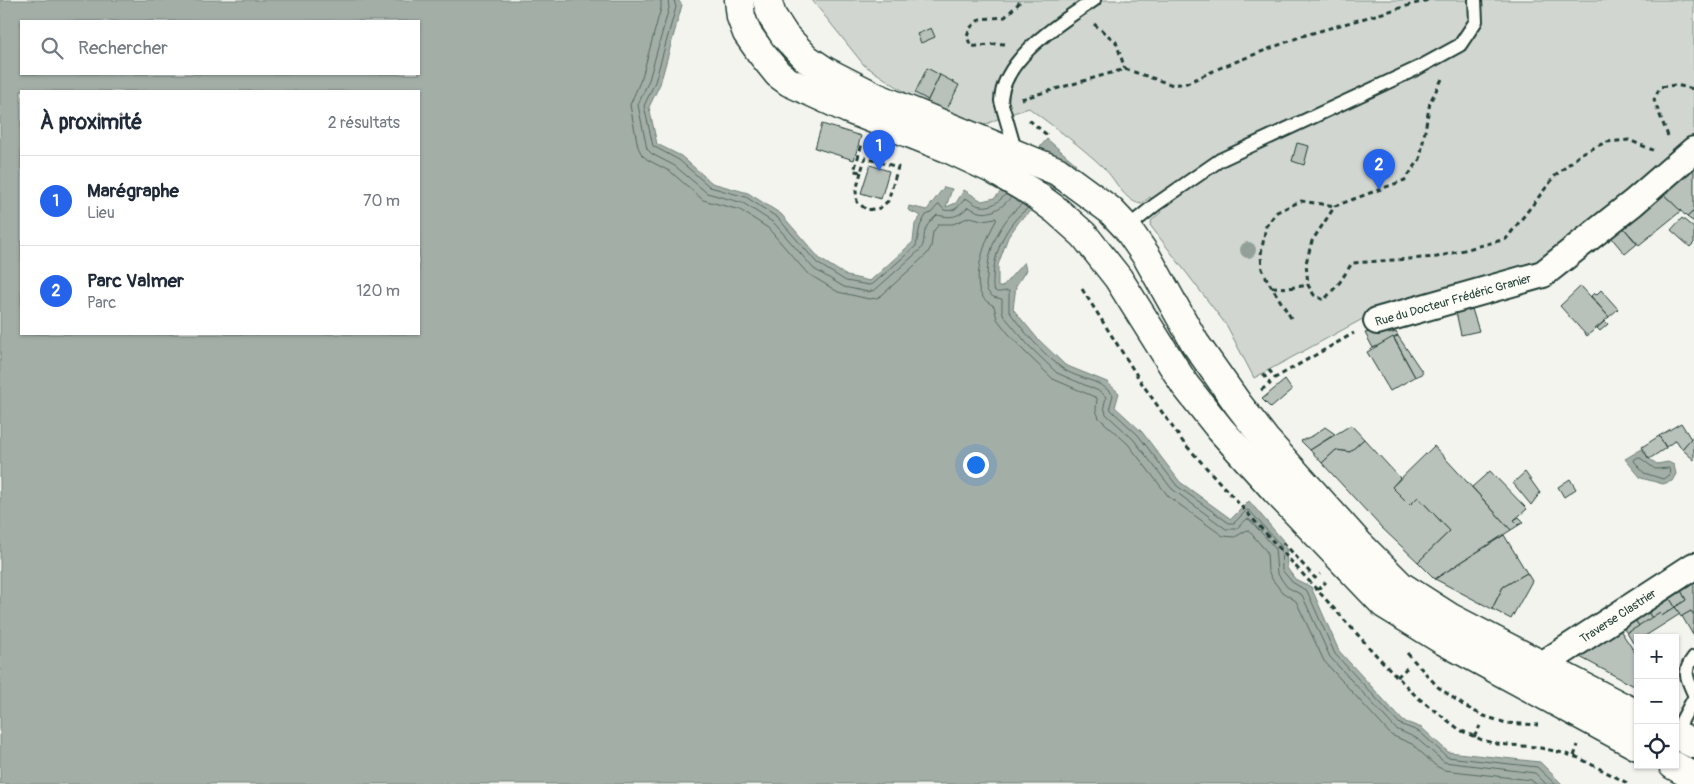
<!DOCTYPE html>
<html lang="fr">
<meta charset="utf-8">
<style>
:root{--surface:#fff;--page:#f2f2f3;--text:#1f2937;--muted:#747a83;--line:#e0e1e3;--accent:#2563eb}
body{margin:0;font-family:Pangolin,sans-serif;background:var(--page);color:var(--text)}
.controls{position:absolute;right:15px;bottom:15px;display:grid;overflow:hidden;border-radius:0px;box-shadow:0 1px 4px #0004}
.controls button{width:45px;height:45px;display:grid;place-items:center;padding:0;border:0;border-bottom:1px solid var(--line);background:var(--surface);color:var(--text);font:25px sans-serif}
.you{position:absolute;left:975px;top:464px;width:18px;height:18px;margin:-12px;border:4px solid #fff;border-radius:50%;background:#1a73e8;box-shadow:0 0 0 8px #1a73e833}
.badge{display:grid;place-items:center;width:32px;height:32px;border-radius:50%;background:var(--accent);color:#fff;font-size:16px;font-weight:700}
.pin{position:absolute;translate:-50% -41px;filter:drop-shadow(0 1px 2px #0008)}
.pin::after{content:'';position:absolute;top:26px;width:18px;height:15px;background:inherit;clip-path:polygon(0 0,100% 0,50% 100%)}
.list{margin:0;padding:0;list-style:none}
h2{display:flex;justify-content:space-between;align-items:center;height:65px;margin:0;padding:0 20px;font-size:21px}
h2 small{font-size:16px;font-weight:400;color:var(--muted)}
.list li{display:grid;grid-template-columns:32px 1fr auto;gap:15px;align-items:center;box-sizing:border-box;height:90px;padding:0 20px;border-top:1px solid var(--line)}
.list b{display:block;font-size:19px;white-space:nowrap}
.list p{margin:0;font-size:16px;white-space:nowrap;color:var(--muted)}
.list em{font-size:16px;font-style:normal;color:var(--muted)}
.icon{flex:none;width:28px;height:28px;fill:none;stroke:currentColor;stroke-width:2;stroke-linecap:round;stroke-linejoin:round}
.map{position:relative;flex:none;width:1694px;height:784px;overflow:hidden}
.search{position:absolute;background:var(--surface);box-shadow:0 1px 4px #0004;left:20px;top:20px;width:400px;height:55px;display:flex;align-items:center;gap:12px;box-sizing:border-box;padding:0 18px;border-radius:0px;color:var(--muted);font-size:19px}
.panel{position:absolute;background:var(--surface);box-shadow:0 1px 4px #0004;left:20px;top:90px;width:400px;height:245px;border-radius:0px}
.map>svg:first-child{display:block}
.green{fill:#d1d6d1;stroke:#788a82}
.water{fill:#a3aea7;stroke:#6e8179;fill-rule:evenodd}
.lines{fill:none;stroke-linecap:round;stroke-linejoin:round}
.shore{stroke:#546a62;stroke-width:1}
.building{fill:#b9c1bb;stroke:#1f3d34}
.lane-casing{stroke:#1f3d34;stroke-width:16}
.street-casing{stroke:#1f3d34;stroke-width:30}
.secondary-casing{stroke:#1f3d34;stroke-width:31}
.path{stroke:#1f3d34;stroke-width:3;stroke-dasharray:5 4;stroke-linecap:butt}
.lane{stroke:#fdfcf7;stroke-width:12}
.street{stroke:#fdfcf7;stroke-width:26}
.secondary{stroke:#fdfcf7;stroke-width:28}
.tree{fill:#93a099}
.labels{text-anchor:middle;stroke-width:4;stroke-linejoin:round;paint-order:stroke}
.street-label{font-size:12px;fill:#1f3d34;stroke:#fdfcf7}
</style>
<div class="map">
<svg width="1694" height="784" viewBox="0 0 1694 784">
<rect width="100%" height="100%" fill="#f4f4ef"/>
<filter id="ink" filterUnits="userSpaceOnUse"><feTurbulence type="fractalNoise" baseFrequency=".02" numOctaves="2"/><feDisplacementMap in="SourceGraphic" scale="10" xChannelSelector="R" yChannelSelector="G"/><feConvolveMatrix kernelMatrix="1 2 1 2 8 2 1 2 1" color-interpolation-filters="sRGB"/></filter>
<g filter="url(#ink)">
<!-- green -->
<path class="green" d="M812,0H1694V138L1536,267L1381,309L1254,378L1227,326L1150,225L1152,220L1161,212L1150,197L1141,204C1124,201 1116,180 1104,168C1081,146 1054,127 1029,108L1004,116L980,127L924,100L920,102L864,65Z"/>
<!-- water -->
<g class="water">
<path d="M0,0H678L682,5L660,84L649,107L657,144L681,156L712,183L748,193L781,214L820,259L847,276L870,281L913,242L915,224L921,216L908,210L909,206L927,210L944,187L952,189L946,207L956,203L964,190L982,201L995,198L1047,139L1076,164L1051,196L1021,219L1008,237L998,265V287H1002L1024,262L1026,270L1016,286L1013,309L1037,338L1065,365L1107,382L1119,393L1115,407L1142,432L1180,482L1231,519L1249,501L1286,544L1287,568L1295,579L1311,587L1339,651L1403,721L1422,728L1448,752L1540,762L1562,784H0ZM21,21H419V74H21ZM21,91H419V334H21Z"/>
<polygon points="1642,449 1648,458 1657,464 1668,462 1674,465 1676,474 1672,481 1663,484 1641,478 1625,459"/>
</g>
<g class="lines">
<!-- shore -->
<g class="shore">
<path d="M661,0V8L642,77L630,105L638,147L642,155L648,160L671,172L703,200L740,210L768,228L807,273L838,292L869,299L877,298L882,295L927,254L931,247L933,232L939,224H953L970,217L982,220L996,218V221C986,237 971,279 982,296C985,301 989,303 994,306L997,319L1008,333L1024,351L1053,379L1097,398L1096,410L1099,418L1128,444L1169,497L1223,536L1235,537L1247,530L1249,531L1267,552L1268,571L1272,579L1282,592L1296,601L1324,661L1391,735L1412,744L1436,766L1444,770L1531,780L1536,784"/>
<path d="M668,0L669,8L649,80L638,105L647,149L652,154L675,166L707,193L743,203L774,223L814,269L844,287L868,292L875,290L921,249C925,243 923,235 926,228C928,223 933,219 937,215C951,218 957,218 968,207C972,208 975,211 979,212C992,215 1004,206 1011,197"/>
<path d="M674,0L676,7L655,82L644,106L653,146L679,160L710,187L746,197L778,218L817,263L846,281L869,285L873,284L916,246L920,226L926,215L931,213L938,205H940L944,210C957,213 959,204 966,198C971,201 976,206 981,206C991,208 1000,201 1006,194"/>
<path d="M1022,204C1000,221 987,250 987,278C986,283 985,289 989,293C992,298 998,298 1002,299V310L1004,316L1029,346L1057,373L1101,392L1106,397L1104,406L1106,414L1133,439L1172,489L1226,529H1236L1247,519L1250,520L1275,548L1277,573L1287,587L1302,595L1330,657L1396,729L1416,738L1444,762L1535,773L1546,784"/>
<path d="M1028,208C1005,225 994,252 993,279C993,283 992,288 995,291C999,294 1005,290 1009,291V311C1021,329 1045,356 1062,368C1078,380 1099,378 1113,395L1110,406L1111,410L1138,435L1177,486L1229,523H1234L1247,510L1250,511L1281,546L1282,570L1292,582L1307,591L1335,654L1400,724L1420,732L1447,757L1537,767L1555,784"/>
<polygon points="1639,457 1655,469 1669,468 1670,475 1663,479 1644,473 1634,461 1635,459"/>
</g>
</g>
<!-- building -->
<g class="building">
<polygon points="931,28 935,37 921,43 917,34"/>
<polygon points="927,68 940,75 928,100 915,93"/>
<polygon points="940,75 959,85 946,111 927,102"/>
<polygon points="822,124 861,136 854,160 815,148"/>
<polygon points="1297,143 1309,146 1304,165 1292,161"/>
<polygon points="870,165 889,171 881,199 861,193"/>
<polygon points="1694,167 1694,211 1687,217 1662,193"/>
<polygon points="1662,193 1681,211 1639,245 1622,226"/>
<polygon points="1694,211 1694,222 1687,217"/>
<polygon points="1682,218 1694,228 1694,243 1690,247 1671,230"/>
<polygon points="1622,226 1637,244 1625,254 1609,235"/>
<polygon points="1581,286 1609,317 1587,336 1560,306"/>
<polygon points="1601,290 1618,309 1609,317 1591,296 1594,293 1596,295"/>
<polygon points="1472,309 1479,331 1461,335 1456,312"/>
<polygon points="1605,321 1608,324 1600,331 1597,328"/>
<polygon points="1386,329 1389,334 1396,332 1398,336 1373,348 1365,333"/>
<polygon points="1398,336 1423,373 1415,377 1394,338"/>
<polygon points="1393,337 1415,377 1390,391 1367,352"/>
<polygon points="1285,380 1292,390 1271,408 1262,399"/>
<polygon points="1681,423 1691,439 1682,449 1676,440 1666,447 1659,436"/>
<polygon points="1351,425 1364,439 1350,452 1336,450 1322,463 1310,450"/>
<polygon points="1325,427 1335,434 1310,450 1301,441 1314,435"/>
<polygon points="1694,435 1694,460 1682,449"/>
<polygon points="1659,436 1666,448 1649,459 1642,447"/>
<polygon points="1364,439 1400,478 1392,487 1410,505 1418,497 1450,531 1418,562 1381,527 1322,463 1336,450 1350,452"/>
<polygon points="1434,446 1511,530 1435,579 1418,562 1450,531 1418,497 1410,505 1392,487"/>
<polygon points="1490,471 1527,509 1514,520 1519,525 1511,530 1472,487"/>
<polygon points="1525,472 1540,493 1531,505 1513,483"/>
<polygon points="1570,479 1576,489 1564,497 1558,487"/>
<polygon points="1519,517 1524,522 1519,525 1514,520"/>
<polygon points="1504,535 1527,573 1503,587 1492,609 1435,579"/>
<polygon points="1694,572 1694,615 1691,611 1681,617 1675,607 1686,600 1677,583"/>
<polygon points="1527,573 1532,581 1511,619 1492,609 1503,587"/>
<polygon points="1677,583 1686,600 1675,607 1665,591"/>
<polygon points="1665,591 1675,607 1662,616 1660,612 1652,618 1643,605"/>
<polygon points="1643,605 1652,618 1639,626 1630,613"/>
<polygon points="1675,607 1680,614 1642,638 1638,638 1638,640 1633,643 1627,633 1660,612 1662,616"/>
<polygon points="1691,611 1694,615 1693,635 1682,616"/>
<polygon points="1630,613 1639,626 1627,633 1623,628"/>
<polygon points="1620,630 1638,657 1638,682 1634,686 1578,656"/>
</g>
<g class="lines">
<!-- lane casing -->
<g class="lane-casing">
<g id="lane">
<path d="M1016,153L1001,101C1002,59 1062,21 1094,0"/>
<polyline points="1127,228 1155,205 1220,160 1418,68 1460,45 1476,21 1475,0"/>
<path d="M1694,657C1682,672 1687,678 1694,694"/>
<polyline points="1675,733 1694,698"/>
</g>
</g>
<!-- street casing -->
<g class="street-casing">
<g id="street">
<polyline points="1377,321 1543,274 1633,203 1694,150"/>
<polyline points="1542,665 1694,566"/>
</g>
</g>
<!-- secondary casing -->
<g class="secondary-casing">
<g id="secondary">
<polyline points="739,0 741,17 747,33 761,53 778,74 789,82 848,109 947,148 992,169 1030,191 1056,210 1084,235 1118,278 1185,385 1220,429 1275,490 1384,604 1444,641 1638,746"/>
<polyline points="767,0 772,16 785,36 807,59 825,71 876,97 1057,171 1110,210 1127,228 1147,257 1195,343 1238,404 1265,439 1360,545 1401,586 1451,618 1638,715"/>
<polyline points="1675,734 1694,744"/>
<polyline points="1673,765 1694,777"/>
</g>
</g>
<!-- path -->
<g class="path">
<polyline points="1094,24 1116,42 1125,69"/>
<path d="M1005,44C993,43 983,47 971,46L967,37L970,28L980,19L1005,17L1022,0"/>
<polyline points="1442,79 1430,102 1420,159 1405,180 1335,206 1312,241 1306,263 1308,285 1314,295 1324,300 1340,282 1352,263 1437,257 1506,239 1555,176 1582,153 1606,142 1629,140 1653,150"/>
<polyline points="1021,99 1125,69 1173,85 1187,83 1222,67 1302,36 1428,0"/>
<polyline points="1029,120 1047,135"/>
<polyline points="1668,136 1654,100 1660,87 1675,85 1694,89"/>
<polyline points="861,172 856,191 857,202 867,210 880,208 888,201 898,167 865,158 861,172 854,171 862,144"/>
<polyline points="1272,287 1289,288 1308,285"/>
<polyline points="1082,289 1143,385 1183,442 1377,656 1417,697 1460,730 1482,740 1497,744 1536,747 1559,752 1579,758 1629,784"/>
<polyline points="1291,318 1268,281 1262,269 1261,254 1266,226 1277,212 1301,201 1335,206"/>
<polyline points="1261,390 1270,384 1264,375 1270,371 1275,378 1354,333"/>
<polyline points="1283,542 1315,578 1320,574"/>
<polyline points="1317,590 1326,582"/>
<polyline points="1407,653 1438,687 1466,707 1484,716 1506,723 1538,725"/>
<polyline points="1397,677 1407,668"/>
<polyline points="1474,737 1480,726"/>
<polyline points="1574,756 1578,745"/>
</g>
<!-- lane -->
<use href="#lane" class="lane"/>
<!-- street -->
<use href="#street" class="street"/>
<!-- secondary -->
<use href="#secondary" class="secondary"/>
</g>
<!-- trees -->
<circle class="tree" cx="1248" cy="250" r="8"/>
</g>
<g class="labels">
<!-- street labels -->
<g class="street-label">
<text transform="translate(1453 300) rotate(-16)" y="4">Rue du Docteur Frédéric Granier</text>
<text transform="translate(1618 616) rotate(-33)" y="4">Traverse Clastrier</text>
</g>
</g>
</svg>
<div class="controls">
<button>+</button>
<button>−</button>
<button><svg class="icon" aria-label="locate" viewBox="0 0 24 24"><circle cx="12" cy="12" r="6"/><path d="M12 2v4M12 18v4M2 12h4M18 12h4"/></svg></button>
</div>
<div class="you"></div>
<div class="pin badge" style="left:879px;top:171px">1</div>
<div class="pin badge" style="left:1379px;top:190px">2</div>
<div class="search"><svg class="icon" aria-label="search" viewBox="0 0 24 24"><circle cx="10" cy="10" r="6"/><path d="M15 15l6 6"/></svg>Rechercher</div>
<section class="panel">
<h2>À proximité<small>2 résultats</small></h2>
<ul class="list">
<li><span class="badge">1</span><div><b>Marégraphe</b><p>Lieu</p></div><em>70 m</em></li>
<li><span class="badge">2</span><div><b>Parc Valmer</b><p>Parc</p></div><em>120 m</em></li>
</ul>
</section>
</div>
